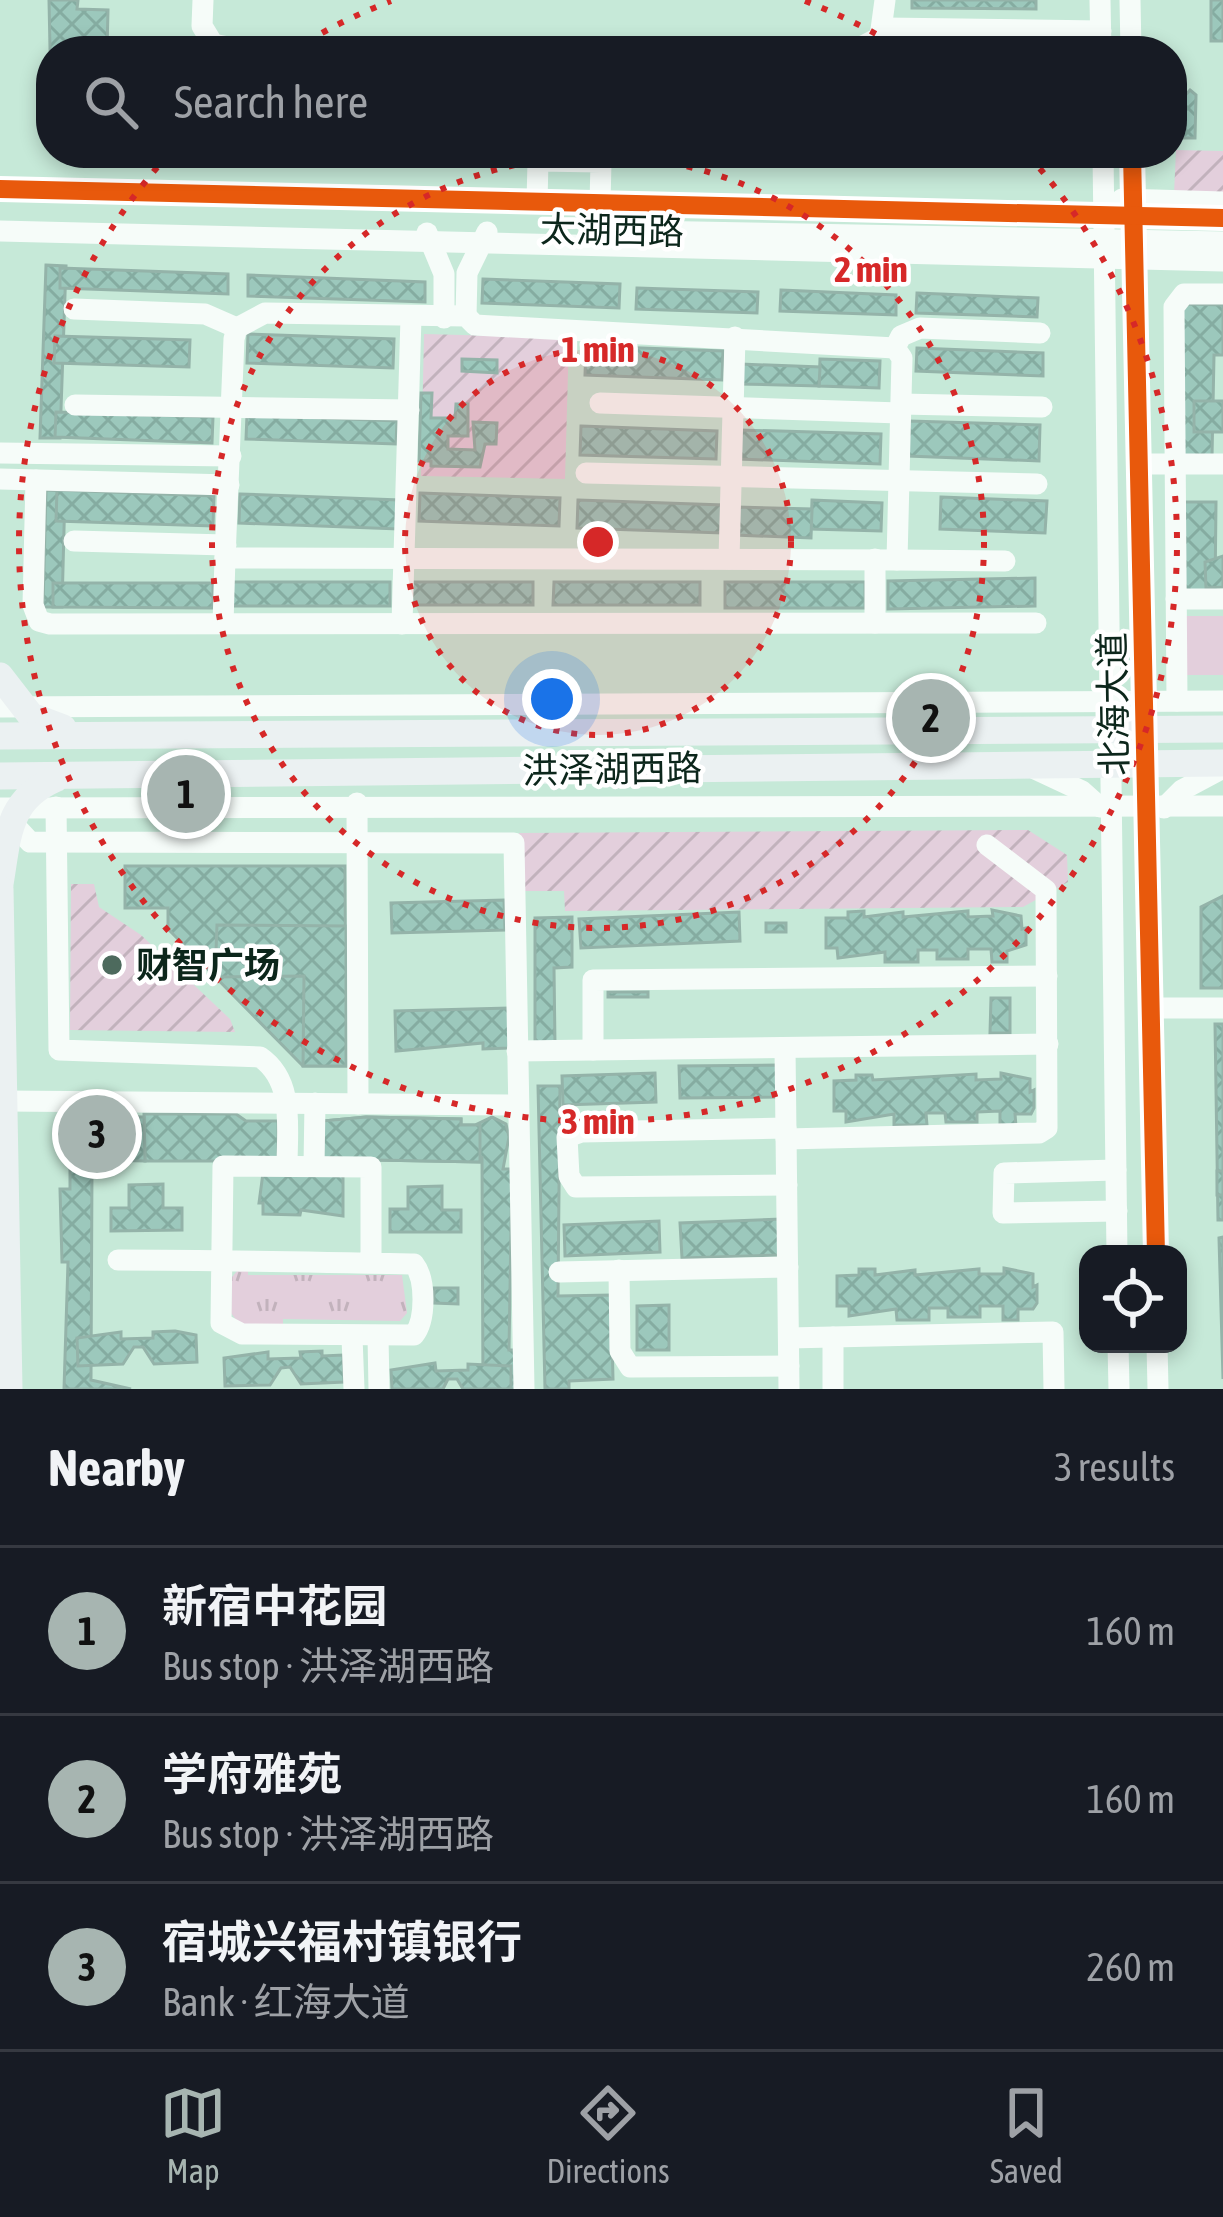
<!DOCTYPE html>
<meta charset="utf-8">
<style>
:root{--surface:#171b24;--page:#242831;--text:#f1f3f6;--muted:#9ea1a6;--line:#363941;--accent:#a7b5b1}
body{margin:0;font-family:"Asap Condensed","Noto Sans SC",sans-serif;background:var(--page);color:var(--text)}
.controls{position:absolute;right:36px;bottom:36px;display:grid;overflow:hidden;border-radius:24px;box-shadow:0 6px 18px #0003}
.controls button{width:108px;height:108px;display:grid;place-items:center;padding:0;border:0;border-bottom:3px solid var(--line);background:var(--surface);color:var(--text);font:60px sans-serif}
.you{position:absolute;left:552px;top:699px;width:42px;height:42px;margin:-30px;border:9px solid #fff;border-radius:50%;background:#1a73e8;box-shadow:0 0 0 18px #1a73e833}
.badge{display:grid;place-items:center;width:78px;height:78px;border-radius:50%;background:var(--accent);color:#111;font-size:39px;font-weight:700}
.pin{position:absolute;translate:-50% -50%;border:6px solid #fff;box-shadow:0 3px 12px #0006}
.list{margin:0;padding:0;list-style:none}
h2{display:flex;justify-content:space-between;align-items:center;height:156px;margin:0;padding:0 48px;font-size:51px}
h2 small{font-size:39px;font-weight:400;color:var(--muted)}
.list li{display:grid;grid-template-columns:78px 1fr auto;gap:36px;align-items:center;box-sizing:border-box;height:168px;padding:0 48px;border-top:3px solid var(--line)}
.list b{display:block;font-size:45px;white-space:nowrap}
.list p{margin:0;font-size:39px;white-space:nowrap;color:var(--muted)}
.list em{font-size:39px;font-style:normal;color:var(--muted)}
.icon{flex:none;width:66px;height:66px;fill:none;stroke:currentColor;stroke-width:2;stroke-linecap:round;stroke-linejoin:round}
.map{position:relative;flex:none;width:1223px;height:1389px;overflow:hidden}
.search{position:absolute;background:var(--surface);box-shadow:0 6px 18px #0003;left:36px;right:36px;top:36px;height:132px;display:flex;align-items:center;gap:30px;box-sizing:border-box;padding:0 42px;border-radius:48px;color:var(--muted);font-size:45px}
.sheet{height:660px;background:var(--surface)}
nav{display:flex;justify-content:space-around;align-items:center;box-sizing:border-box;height:168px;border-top:3px solid var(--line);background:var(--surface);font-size:33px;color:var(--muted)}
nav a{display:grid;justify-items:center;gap:6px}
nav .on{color:var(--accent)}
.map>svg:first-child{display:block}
.grass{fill:url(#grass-tufts)}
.park{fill:#e3cfdc}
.garden{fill:url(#garden-furrows)}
.building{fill:url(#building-cross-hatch);stroke:#94b3a9;stroke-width:3}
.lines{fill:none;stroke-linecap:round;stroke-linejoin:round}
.minor{stroke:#f6fcf9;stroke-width:21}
.major{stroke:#ebf1f2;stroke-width:27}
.cycleway-casing{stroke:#fff;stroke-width:26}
.cycleway{stroke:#e8590c;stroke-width:18}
.ring{fill:none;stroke:#d62828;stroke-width:6;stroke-dasharray:6 12}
.poi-dot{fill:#4d6a5d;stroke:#fff;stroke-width:4.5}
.labels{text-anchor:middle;stroke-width:9;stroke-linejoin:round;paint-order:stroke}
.street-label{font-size:36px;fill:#0c261b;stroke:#fff}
.poi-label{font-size:36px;font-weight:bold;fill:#0c261b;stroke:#fff;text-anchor:start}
.centre{fill:#d62828;stroke:#fff;stroke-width:6}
.ring-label{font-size:36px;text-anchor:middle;font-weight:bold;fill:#d62828;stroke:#fff;stroke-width:9;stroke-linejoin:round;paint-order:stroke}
</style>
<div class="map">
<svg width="1223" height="1389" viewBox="0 0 1223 1389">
<defs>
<pattern id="grass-tufts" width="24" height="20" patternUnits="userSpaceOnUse" patternTransform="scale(3)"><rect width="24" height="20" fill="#e3cfdc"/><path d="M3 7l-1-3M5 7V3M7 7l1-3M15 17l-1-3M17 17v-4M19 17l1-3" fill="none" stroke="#c2b2bc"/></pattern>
<pattern id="garden-furrows" width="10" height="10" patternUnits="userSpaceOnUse" patternTransform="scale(3)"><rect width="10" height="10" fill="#e3cfdc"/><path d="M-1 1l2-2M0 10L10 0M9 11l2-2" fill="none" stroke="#c2b2bc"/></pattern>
<pattern id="building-cross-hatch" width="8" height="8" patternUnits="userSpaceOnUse" patternTransform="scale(3)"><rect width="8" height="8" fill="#9cc8bc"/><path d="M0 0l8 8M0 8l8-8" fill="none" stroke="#85aca1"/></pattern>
</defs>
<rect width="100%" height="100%" fill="#c6e9d8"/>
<!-- grass -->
<polygon class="grass" points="238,1270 248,1270 248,1275 402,1275 407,1313 400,1321 283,1319 283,1325 240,1325 231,1313 232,1277"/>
<!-- park -->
<polygon class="park" points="1183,616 1223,616 1223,675 1184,675"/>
<!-- garden -->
<g class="garden">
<polygon points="1176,150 1223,151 1223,196 1174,194"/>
<polygon points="424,334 569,338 565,479 421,476"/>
<polygon points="1028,830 1067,855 1068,882 1023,907 565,911 564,891 519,891 519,833"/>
<polygon points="71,884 94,884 99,907 141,935 230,1019 235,1032 70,1030"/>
</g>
<!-- building -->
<g class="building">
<polygon points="49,0 78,0 77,9 108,10 107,51 51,51 51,97"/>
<polygon points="912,0 1036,0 1036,9 912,8"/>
<rect x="1211" y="0" width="12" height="41"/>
<rect x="1018" y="44" width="21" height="7"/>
<polygon points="1190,90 1196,95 1195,138 1178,138 1179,102"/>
<polygon points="919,153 1038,153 1038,161 919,160"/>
<polygon points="46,265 66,266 60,438 40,438"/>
<polygon points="60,268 228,274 228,294 60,288"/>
<polygon points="248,275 425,282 425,302 248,296"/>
<polygon points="483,279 620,284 619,308 482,303"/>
<polygon points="637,288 758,292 757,313 636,309"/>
<polygon points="781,290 896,295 896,315 780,311"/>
<polygon points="917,293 1038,298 1037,317 916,313"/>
<polygon points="1187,304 1223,305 1223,355 1214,355 1212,457 1180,457 1179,316"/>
<polygon points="248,334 394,339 393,368 247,363"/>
<polygon points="55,336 190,340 189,367 54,363"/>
<polygon points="586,346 723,351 722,380 585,375"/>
<polygon points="917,348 1043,353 1043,376 916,371"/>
<polygon points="462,359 497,360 497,373 462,371"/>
<polygon points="820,359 880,361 879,388 819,386"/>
<polygon points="740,364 820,367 819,386 740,384"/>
<polygon points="421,393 432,393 431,418 455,418 456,404 468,404 468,436 448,436 448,449 475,450 473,422 497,423 496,444 485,444 480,467 431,466 431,461 419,461"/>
<rect x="1194" y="401" width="29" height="31"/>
<polygon points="56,412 213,417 212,443 55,437"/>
<polygon points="247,415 397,421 396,444 246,439"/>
<polygon points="909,421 1040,425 1039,461 908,456"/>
<polygon points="581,426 717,431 716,459 580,455"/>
<polygon points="740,430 881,434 880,464 739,459"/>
<polygon points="46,490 65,491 62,607 43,607"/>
<polygon points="57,490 214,496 213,526 56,521"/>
<polygon points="420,493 560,498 559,526 419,521"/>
<polygon points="240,494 399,500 398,529 239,523"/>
<polygon points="941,497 1047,501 1045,533 940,529"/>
<polygon points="578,500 723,505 722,533 577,528"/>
<polygon points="812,500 882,503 881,531 811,529"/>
<polygon points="1181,502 1216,502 1215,593 1180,593"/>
<polygon points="736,507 812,509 811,538 735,535"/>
<polygon points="1223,556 1223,587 1206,588 1205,562"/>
<polygon points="1035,578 1035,606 888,609 888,581"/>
<rect x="232" y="582" width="158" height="24"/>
<rect x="410" y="582" width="123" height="23"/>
<polygon points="554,582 700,582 700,605 553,605"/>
<rect x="725" y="582" width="140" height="26"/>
<polygon points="53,583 213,583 213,608 53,607"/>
<polygon points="125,866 345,866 346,1066 303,1066 168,929 168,908 125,908"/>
<polygon points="1223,896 1223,988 1201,988 1201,907"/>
<polygon points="504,900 505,930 392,933 391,903"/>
<polygon points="992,910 1021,916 1022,929 1026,928 1026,945 1007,951 1007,962 992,962 991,949 968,949 968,959 937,959 937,950 918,950 918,962 885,962 885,952 838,958 837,948 826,948 826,918 848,918 848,912 864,911 864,917 903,912 903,917 968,911 968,917 993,916"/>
<polygon points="739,912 740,941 581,948 579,919"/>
<polygon points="572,917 572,967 554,968 555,1045 535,1046 535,918"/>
<rect x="766" y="923" width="20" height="9"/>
<polygon points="217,925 346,926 346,1066 303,1066 304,976 215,977"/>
<rect x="608" y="992" width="40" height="5"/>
<polygon points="991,998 1010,998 1010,1033 990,1033"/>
<polygon points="509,1008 510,1048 483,1049 483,1043 396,1051 395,1011"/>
<polygon points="1215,1024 1223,1024 1223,1220 1218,1220"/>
<polygon points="778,1065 779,1097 680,1098 679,1066"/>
<polygon points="655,1073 656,1102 563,1105 562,1076"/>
<polygon points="1001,1073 1030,1079 1030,1092 1034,1090 1034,1108 1031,1114 1015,1114 1016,1126 1000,1126 1000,1111 977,1112 977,1122 946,1122 945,1113 926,1113 927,1125 894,1125 894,1114 846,1122 846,1111 834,1111 834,1081 856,1080 856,1075 872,1075 873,1080 976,1074 976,1080 1001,1079"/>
<polygon points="538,1086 560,1086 558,1296 611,1295 613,1379 569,1381 569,1389 545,1389"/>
<polygon points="144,1114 236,1114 246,1121 278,1121 278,1161 145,1161"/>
<polygon points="76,1116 144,1117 145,1161 95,1160 92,1168 91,1380 131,1389 64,1389 68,1262 62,1262 60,1189 70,1189 70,1144 64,1133"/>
<polygon points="366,1117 461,1119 461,1125 475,1125 492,1117 506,1124 509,1137 503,1169 512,1169 509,1350 517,1350 517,1389 483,1389 482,1156 480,1162 322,1159 322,1121"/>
<polygon points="366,1117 461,1119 461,1125 480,1125 480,1162 322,1159 322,1121"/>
<rect x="1217" y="1171" width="6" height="24"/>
<polygon points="263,1173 343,1175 343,1216 301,1210 300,1215 263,1214 263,1203 259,1203"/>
<polygon points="163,1184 163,1208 182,1208 182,1230 111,1231 111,1208 129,1208 129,1185"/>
<polygon points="442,1186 442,1210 461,1210 461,1232 390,1232 390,1209 408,1209 408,1187"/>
<polygon points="781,1219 782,1255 682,1258 680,1223"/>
<polygon points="659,1221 660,1252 565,1256 564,1225"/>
<polygon points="1223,1237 1223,1379 1219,1238"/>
<polygon points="1004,1268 1033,1274 1033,1287 1037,1285 1037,1303 1033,1309 1018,1309 1018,1320 1003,1320 1003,1306 980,1306 980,1317 948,1317 948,1308 929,1308 929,1320 897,1320 896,1309 849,1316 849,1306 837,1306 837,1276 859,1275 859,1269 875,1269 875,1275 915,1270 915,1275 979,1269 979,1274 1004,1274"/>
<polygon points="434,1288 458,1288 458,1304 434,1303"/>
<polygon points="669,1305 669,1350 637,1350 637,1306"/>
<polygon points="175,1331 196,1335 197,1362 154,1364 143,1347 134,1347 123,1364 78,1366 77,1338 121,1332 121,1339 153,1338 153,1332"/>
<polygon points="322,1351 322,1356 343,1355 344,1382 301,1384 290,1367 281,1368 270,1385 225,1386 224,1358 268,1352 268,1359 301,1358 300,1352"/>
<polygon points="435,1363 436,1371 468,1370 468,1364 511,1366 511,1389 463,1389 457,1379 448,1379 443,1389 392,1389 391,1370"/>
</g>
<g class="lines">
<!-- minor -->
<g class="minor">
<polyline points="203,0 202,26 213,44 248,51"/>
<polyline points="1100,0 1101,51"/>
<polyline points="1130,0 1131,51"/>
<polyline points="885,28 1101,31"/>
<polyline points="853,51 880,37 885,0"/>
<polyline points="1103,153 1117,1254"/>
<polyline points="1132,153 1156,1254"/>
<polyline points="0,189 1223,218"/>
<polyline points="1122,199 1223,202"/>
<polyline points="537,202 538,161 601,162 600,203"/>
<polyline points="589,230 1223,242"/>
<polyline points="0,231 1223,261"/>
<polyline points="427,233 444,274 444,318"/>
<polyline points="74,309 205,314 237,328"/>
<polygon points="265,313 466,316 475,325 895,348 902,358 897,560 225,558 234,339 237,328"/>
<polyline points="466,316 467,273 487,232"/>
<polyline points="895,348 901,336 920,328 1040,333"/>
<polyline points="600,403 900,413"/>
<polyline points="901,404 1042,407"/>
<polyline points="75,405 409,410"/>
<polyline points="0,453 231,456"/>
<polyline points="1140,464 1223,464"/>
<polyline points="586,473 1037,484"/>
<polyline points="0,479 229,485"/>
<polyline points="36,480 33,605 39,621 50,624 1036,623"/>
<polyline points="74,541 226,545"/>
<polyline points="729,559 735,337"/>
<polyline points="897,560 1005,561"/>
<polyline points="1176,599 1223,599"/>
<polyline points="875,623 875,559"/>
<polyline points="223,624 225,558"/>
<polyline points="402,624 411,317"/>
<polyline points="1177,701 1174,307 1184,294 1223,294"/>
<polyline points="0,707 1223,701"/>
<polyline points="1035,769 1082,791 1100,807"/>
<polyline points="357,803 358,1104"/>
<path d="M56,807L59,1050L260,1057C295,1081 287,1128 287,1166"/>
<polyline points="0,808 1223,806"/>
<polyline points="1164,808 1182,790 1223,768"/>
<polyline points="5,815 30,842 514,843 524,1389"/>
<polyline points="1152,1008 1223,1008"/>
<polyline points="785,1048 789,1389"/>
<polyline points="593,1050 593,980 1047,976"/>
<polyline points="517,1051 1048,1044"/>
<polyline points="4,1101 518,1105"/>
<polyline points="786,1128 581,1132 567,1137 569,1176 576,1187 787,1185"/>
<polyline points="786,1139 1039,1133 1047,1128 1046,890 987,845"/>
<polyline points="314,1166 315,1103"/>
<polyline points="1116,1170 1004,1173 1003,1213 1117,1211"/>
<path d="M118,1260C217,1260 315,1262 414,1264C426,1279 426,1320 414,1335L242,1334L221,1323C222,1271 222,1218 223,1166L371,1167V1263"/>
<polyline points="619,1270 620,1351 630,1367 789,1366"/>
<polyline points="559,1272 788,1267"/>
<polyline points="378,1336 379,1389"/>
<polyline points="352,1337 354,1389"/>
<polyline points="833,1337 833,1389"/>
<polyline points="789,1338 1053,1332 1054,1389"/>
<polyline points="1118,1344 1119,1389"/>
<polyline points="1157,1344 1158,1389"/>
</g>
<!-- major -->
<g class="major">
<polyline points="0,676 31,716 63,728"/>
<polyline points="0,736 1223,729"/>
<polyline points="0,776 1223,763"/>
<path d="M0,884C8,837 7,800 55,779"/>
<polyline points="0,889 9,1389"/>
</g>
<!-- cycleway casing -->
<g class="cycleway-casing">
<g id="cycleway">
<polyline points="1132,153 1156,1254"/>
<polyline points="0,189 1223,218"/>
</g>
</g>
<!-- cycleway -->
<use href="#cycleway" class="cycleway"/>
</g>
<!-- distance rings -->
<circle cx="598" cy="542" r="193" fill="#d62828" fill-opacity=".12"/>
<g class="ring">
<circle cx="598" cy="542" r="193"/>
<circle cx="598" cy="542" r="386"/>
<path d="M291 51A579 579 0 0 1 391 1M805 1A579 579 0 0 1 905 51M1028 155A579 579 0 1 1 168 155"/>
</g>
<!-- markers -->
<circle class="poi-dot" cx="112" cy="965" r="12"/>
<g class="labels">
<!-- street labels -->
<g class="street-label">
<text transform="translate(612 230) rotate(1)" y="13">太湖西路</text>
<text transform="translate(1113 704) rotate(-91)" y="13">北海大道</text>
<text transform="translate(612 769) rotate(-1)" y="13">洪泽湖西路</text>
</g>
<!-- poi labels -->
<g class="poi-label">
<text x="136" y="978">财智广场</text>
</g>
</g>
<circle cx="598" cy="542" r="18" class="centre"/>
<g class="ring-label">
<text x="871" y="282">2 min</text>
<text x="598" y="362">1 min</text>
<text x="598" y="1134">3 min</text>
</g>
</svg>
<div class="controls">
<button><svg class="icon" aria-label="locate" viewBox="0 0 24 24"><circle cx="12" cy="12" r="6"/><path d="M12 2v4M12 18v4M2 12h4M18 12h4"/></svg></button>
</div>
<div class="you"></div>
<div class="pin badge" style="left:186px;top:794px">1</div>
<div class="pin badge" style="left:931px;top:718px">2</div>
<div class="pin badge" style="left:97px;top:1134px">3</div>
<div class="search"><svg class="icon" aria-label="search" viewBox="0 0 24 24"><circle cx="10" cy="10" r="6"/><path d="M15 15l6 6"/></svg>Search here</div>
</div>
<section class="sheet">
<h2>Nearby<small>3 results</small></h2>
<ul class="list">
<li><span class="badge">1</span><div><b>新宿中花园</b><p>Bus stop · 洪泽湖西路</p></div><em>160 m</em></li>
<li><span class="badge">2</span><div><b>学府雅苑</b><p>Bus stop · 洪泽湖西路</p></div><em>160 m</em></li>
<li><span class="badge">3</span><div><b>宿城兴福村镇银行</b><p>Bank · 红海大道</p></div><em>260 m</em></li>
</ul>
</section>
<nav>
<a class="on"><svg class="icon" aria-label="map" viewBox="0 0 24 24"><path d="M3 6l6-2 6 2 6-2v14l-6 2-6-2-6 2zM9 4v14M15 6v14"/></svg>Map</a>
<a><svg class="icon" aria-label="directions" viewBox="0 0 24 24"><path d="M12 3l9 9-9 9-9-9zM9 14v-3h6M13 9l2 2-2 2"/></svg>Directions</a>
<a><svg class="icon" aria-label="saved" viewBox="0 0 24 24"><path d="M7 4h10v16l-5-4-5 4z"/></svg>Saved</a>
</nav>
